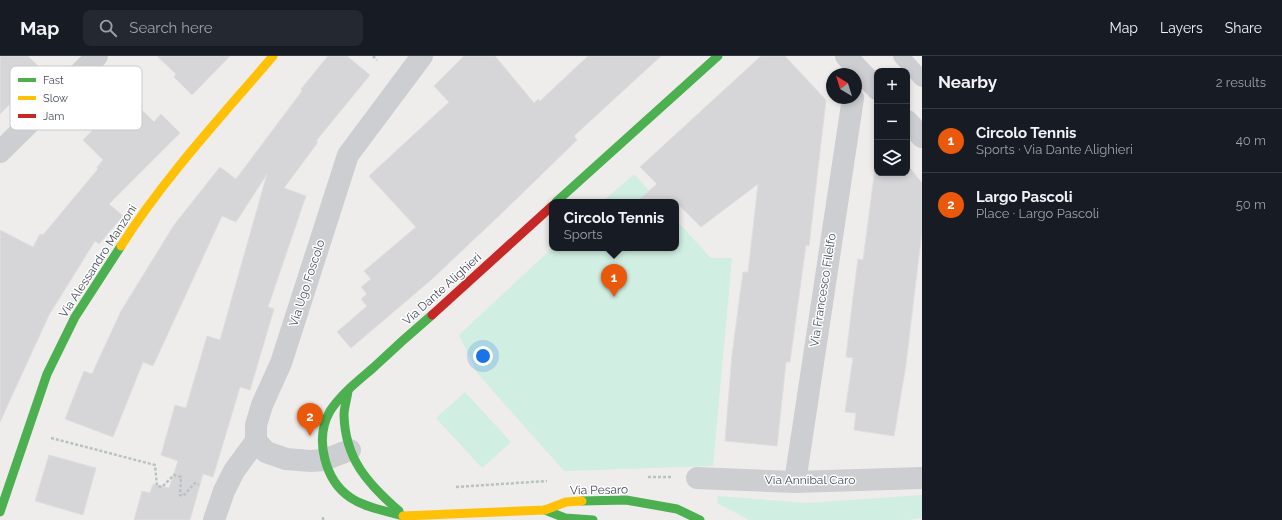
<!DOCTYPE html>
<meta charset="utf-8">
<style>
:root{--surface:#171b24;--page:#242831;--text:#f1f3f6;--muted:#9ea1a6;--line:#363941;--accent:#ea580c}
body{margin:0;font-family:Raleway,sans-serif;background:var(--page);color:var(--text)}
.controls{position:absolute;right:12px;top:12px;display:grid;overflow:hidden;border-radius:8px;box-shadow:0 2px 6px #0003}
.controls button{width:36px;height:36px;display:grid;place-items:center;padding:0;border:0;border-bottom:1px solid var(--line);background:var(--surface);color:var(--text);font:20px sans-serif}
.compass{position:absolute;left:826px;top:12px;width:36px;height:36px;border-radius:50%;background:var(--surface);box-shadow:0 2px 6px #0003;rotate:322deg}
.you{position:absolute;left:483px;top:300px;width:14px;height:14px;margin:-10px;border:3px solid #fff;border-radius:50%;background:#1a73e8;box-shadow:0 0 0 6px #1a73e833}
.badge{display:grid;place-items:center;width:26px;height:26px;border-radius:50%;background:var(--accent);color:#fff;font-size:13px;font-weight:700}
.pin{position:absolute;translate:-50% -33px;filter:drop-shadow(0 1px 2px #0008)}
.pin::after{content:'';position:absolute;top:21px;width:14px;height:12px;background:inherit;clip-path:polygon(0 0,100% 0,50% 100%)}
.popup{position:absolute;left:549px;top:143px;width:130px;height:52px;box-sizing:border-box;display:grid;place-content:center;border-radius:8px;background:var(--surface);filter:drop-shadow(0 1px 3px #0005);font-size:13px;white-space:nowrap;color:var(--muted)}
.popup b{font-size:15px;color:var(--text)}
.popup::after{content:'';position:absolute;left:50%;top:100%;margin-left:-8px;border:8px solid transparent;border-top-color:var(--surface)}
.list{margin:0;padding:0;list-style:none}
h2{display:flex;justify-content:space-between;align-items:center;height:52px;margin:0;padding:0 16px;font-size:17px}
h2 small{font-size:13px;font-weight:400;color:var(--muted)}
.list li{display:grid;grid-template-columns:26px 1fr auto;gap:12px;align-items:center;box-sizing:border-box;height:64px;padding:0 16px;border-top:1px solid var(--line)}
.list b{display:block;font-size:15px;white-space:nowrap}
.list p{margin:0;font-size:13px;white-space:nowrap;color:var(--muted)}
.list em{font-size:13px;font-style:normal;color:var(--muted)}
.icon{flex:none;width:22px;height:22px;fill:none;stroke:currentColor;stroke-width:2;stroke-linecap:round;stroke-linejoin:round}
.map{position:relative;flex:none;width:922px;height:464px;overflow:hidden}
header{display:flex;align-items:center;gap:24px;box-sizing:border-box;height:56px;padding:0 20px;background:var(--surface);border-bottom:1px solid var(--line)}
header strong{font-size:19px}
nav{display:flex;gap:22px;margin-inline-start:auto;font-size:14px}
.search{width:280px;height:36px;background:var(--page);display:flex;align-items:center;gap:10px;box-sizing:border-box;padding:0 14px;border-radius:8px;color:var(--muted);font-size:15px}
main{display:flex}
aside{flex:1;background:var(--surface)}
.map>svg:first-child{display:block}
.green{fill:#d0eee2}
.building{fill:#d6d6d8;stroke:#dfdedf}
.lines{fill:none;stroke-linecap:round;stroke-linejoin:round}
.path{stroke:#b7c3c2;stroke-width:2.5;stroke-dasharray:3 2;stroke-linecap:butt}
.lane{stroke:#cdced2;stroke-width:16}
.street{stroke:#cdced2;stroke-width:22}
.fast{stroke:#4caf50;stroke-width:9}
.slow{stroke:#ffc107;stroke-width:9}
.jam{stroke:#c62828;stroke-width:9}
.labels{text-anchor:middle;stroke-width:3;stroke-linejoin:round;paint-order:stroke}
.street-label{font-size:12px;fill:#444a59;stroke:#fff}
.key{fill:#fff;stroke:#c7c9cd;stroke-width:1}
.key-label{font-size:11px;fill:#444a59}
</style>
<header>
<strong>Map</strong>
<div class="search"><svg class="icon" aria-label="search" viewBox="0 0 24 24"><circle cx="10" cy="10" r="6"/><path d="M15 15l6 6"/></svg>Search here</div>
<nav><a>Map</a><a>Layers</a><a>Share</a></nav>
</header>
<main>
<div class="map">
<svg width="922" height="464" viewBox="0 0 922 464">
<rect width="100%" height="100%" fill="#eeedec"/>
<!-- green -->
<g class="green">
<polygon points="634,118 659,146 602,146"/>
<polygon points="676,164 711,202 732,202 713,410 564,415 477,317 459,279 552,192 676,192"/>
<polygon points="465,336 511,386 482,412 436,362"/>
<polygon points="922,439 922,462 908,464 749,464 717,447 718,440 807,447"/>
</g>
<!-- building -->
<g class="building">
<polygon points="0,0 28,0 40,12 24,28 27,31 0,58"/>
<polygon points="157,0 230,0 192,39 174,21 176,18"/>
<polygon points="328,0 347,0 370,19 316,85 318,86 284,132 306,140 268,251 274,253 250,334 240,331 213,421 203,418 190,464 134,464 142,435 150,437 153,428 169,432 178,405 161,399 175,349 186,352 207,280 220,284 267,118 236,166 222,160 153,310 143,306 113,381 65,363 84,315 92,318 121,255 174,169 220,111 236,123 302,35 301,33"/>
<polygon points="464,0 495,0 534,47 538,43 540,45 588,0 661,0 574,80 577,84 503,156 431,224 351,292 337,276 367,250 361,243 367,238 361,231 371,223 364,215 416,171 369,120 449,46 434,30"/>
<polygon points="761,0 785,0 826,44 809,190 806,189 790,306 786,306 777,390 725,385 732,299 743,216 748,216 758,128 701,171 676,146 636,146 657,128 640,111"/>
<polygon points="127,39 154,66 161,58 180,77 109,148 123,160 99,188 95,185 49,259 0,366 0,174 33,191 40,178 43,179 98,113 97,111 103,104 83,84"/>
<polygon points="877,97 877,117 907,117 907,108 922,127 922,175 906,308 894,380 854,374 856,357 845,356 853,302 846,301 853,242 858,203 863,204"/>
<polygon points="49,399 96,412 83,459 35,445"/>
</g>
<g class="lines">
<!-- path -->
<g class="path">
<polyline points="373,0 377,4"/>
<polyline points="51,382 155,409 157,430 162,431 174,419 181,421 180,439 183,440 195,427 199,429"/>
<polyline points="648,421 673,421"/>
<polyline points="456,431 547,425"/>
<polyline points="323,464 323,461"/>
</g>
<!-- lane -->
<polyline class="lane" points="901,0 922,23"/>
<!-- street -->
<g class="street">
<polyline points="846,0 877,33"/>
<polyline points="907,65 922,81"/>
<polyline points="0,96 97,0"/>
<polyline points="256,385 266,396 286,403 311,405 324,404 350,394"/>
<polyline points="697,422 795,426 922,422"/>
<polyline points="795,426 853,42"/>
<polyline points="214,464 224,435 234,415 256,385 256,369 262,349 281,307 348,99 422,0"/>
</g>
<!-- fast -->
<g class="fast">
<polyline points="556,146 718,0"/>
<path d="M348,335C347,343 344,352 344,359C345,403 368,428 399,455"/>
<polyline points="582,445 626,444 677,453 700,464"/>
<polyline points="545,454 565,462 593,464"/>
<polyline points="0,456 47,318 75,261 121,190"/>
<path d="M403,460C387,455 366,452 351,442C325,425 314,383 330,355C341,338 358,325 373,312C392,294 412,276 432,259"/>
</g>
<!-- slow -->
<g class="slow">
<path d="M121,190C164,122 221,61 273,0"/>
<polyline points="403,460 545,454 566,446 582,445"/>
</g>
<!-- jam -->
<polyline class="jam" points="432,259 552,150"/>
</g>
<g class="labels">
<!-- street labels -->
<g class="street-label">
<text transform="translate(98 205) rotate(-57)" y="4">Via Alessandro Manzoni</text>
<text transform="translate(307 227) rotate(-72)" y="4">Via Ugo Foscolo</text>
<text transform="translate(442 233) rotate(-42)" y="4">Via Dante Alighieri</text>
<text transform="translate(823 234) rotate(-81)" y="4">Via Francesco Filelfo</text>
<text x="810" y="428">Via Annibal Caro</text>
<text transform="translate(599 434) rotate(-1)" y="4">Via Pesaro</text>
</g>
</g>
<!-- legend -->
<rect x="10" y="10" width="132" height="64" rx="6" class="key"/>
<rect x="18" y="22" width="18" height="4" fill="#4caf50"/>
<rect x="18" y="40" width="18" height="4" fill="#ffc107"/>
<rect x="18" y="58" width="18" height="4" fill="#c62828"/>
<g class="key-label">
<text x="43" y="28">Fast</text>
<text x="43" y="46">Slow</text>
<text x="43" y="64">Jam</text>
</g>
</svg>
<div class="controls">
<button>+</button>
<button>−</button>
<button><svg class="icon" aria-label="layers" viewBox="0 0 24 24"><path d="M12 4l9 5-9 5-9-5zM3 14l9 5 9-5"/></svg></button>
</div>
<svg class="compass" viewBox="-18 -18 36 36"><path d="M0-13l5 13h-10z" fill="#e53935"/><path d="M0 13l5-13h-10z" fill="#9ea1a6"/></svg>
<div class="you"></div>
<div class="pin badge" style="left:614px;top:241px">1</div>
<div class="popup"><b>Circolo Tennis</b>Sports</div>
<div class="pin badge" style="left:310px;top:380px">2</div>
</div>
<aside>
<h2>Nearby<small>2 results</small></h2>
<ul class="list">
<li><span class="badge">1</span><div><b>Circolo Tennis</b><p>Sports · Via Dante Alighieri</p></div><em>40 m</em></li>
<li><span class="badge">2</span><div><b>Largo Pascoli</b><p>Place · Largo Pascoli</p></div><em>50 m</em></li>
</ul>
</aside>
</main>
